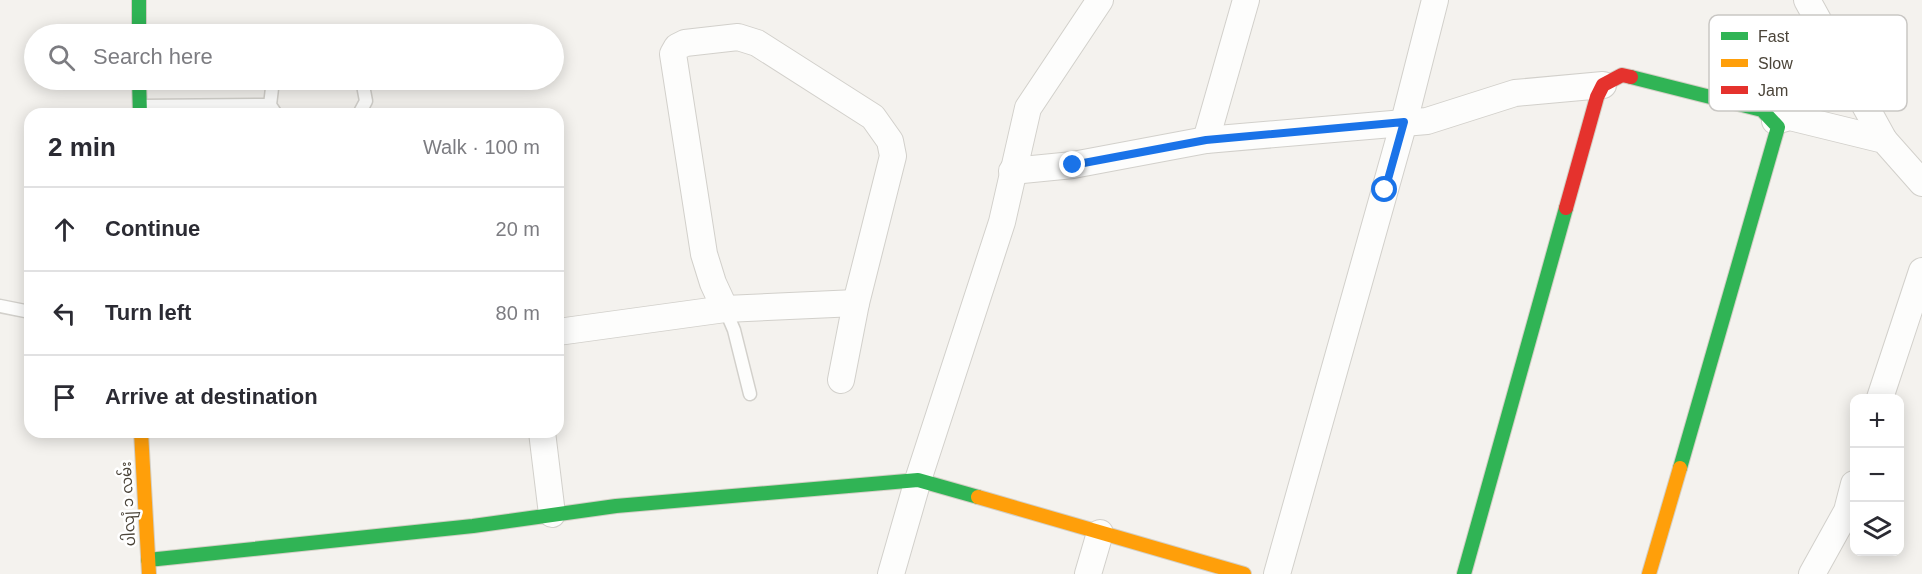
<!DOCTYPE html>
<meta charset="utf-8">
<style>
:root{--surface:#fff;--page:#f2f2f3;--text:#2b2b33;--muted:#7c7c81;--line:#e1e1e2}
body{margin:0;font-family:Arial,"Noto Sans Myanmar",sans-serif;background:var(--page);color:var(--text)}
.controls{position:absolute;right:18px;bottom:18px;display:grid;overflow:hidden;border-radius:12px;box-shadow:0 3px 15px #0003}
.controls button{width:54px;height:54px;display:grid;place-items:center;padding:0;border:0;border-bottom:2px solid var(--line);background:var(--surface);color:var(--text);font:30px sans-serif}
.stop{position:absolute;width:18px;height:18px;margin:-14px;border:4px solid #1a73e8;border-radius:50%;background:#fff}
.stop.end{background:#1a73e8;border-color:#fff;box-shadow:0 2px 6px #0008}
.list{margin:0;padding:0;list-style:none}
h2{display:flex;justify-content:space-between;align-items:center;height:78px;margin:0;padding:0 24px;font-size:26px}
h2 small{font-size:20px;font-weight:400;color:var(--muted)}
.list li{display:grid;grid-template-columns:39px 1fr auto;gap:18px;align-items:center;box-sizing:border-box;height:84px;padding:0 24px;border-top:2px solid var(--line)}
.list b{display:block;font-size:22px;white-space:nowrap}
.list em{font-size:20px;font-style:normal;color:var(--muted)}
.icon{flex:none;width:33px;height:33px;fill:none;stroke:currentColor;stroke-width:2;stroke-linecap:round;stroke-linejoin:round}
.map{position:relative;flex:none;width:1922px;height:574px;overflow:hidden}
.search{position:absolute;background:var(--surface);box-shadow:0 3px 15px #0003;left:24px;top:24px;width:540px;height:66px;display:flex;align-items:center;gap:15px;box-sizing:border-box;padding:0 21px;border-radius:33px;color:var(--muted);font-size:22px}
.panel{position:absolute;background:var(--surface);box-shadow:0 3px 15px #0003;left:24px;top:108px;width:540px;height:330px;border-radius:18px}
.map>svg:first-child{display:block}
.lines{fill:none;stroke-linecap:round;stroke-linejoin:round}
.lane-casing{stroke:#d2d0cb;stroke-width:15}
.street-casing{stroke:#d2d0cb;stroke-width:28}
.fast-casing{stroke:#d3cfc5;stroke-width:16}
.slow-casing{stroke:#d3cfc5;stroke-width:16}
.jam-casing{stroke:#d3cfc5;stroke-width:16}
.lane{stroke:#fdfdfc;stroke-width:12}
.street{stroke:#fdfdfc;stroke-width:26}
.fast{stroke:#30b455;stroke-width:14}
.slow{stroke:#ff9f0a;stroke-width:14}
.jam{stroke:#e5322d;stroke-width:14}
.route{stroke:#1a73e8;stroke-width:8}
.labels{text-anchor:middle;stroke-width:5;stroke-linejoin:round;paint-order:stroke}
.street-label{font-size:15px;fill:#4b4439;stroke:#fff}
.key{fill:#fff;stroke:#c9c7c4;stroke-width:1.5}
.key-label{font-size:16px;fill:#4b4439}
</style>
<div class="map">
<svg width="1922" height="574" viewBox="0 0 1922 574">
<rect width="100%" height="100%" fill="#f4f2ee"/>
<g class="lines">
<!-- lane casing -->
<g class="lane-casing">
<g id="lane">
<polyline points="273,80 270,105 276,114"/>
<polyline points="141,106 270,105"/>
<polyline points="359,114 366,101 362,80"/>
<polyline points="0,306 30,312"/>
<polyline points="725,309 734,330 750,394"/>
</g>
</g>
<!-- street casing -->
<g class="street-casing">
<g id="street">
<polyline points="1807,0 1884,140"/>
<polyline points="1775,121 1790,117 1884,140 1922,183"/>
<polyline points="1206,140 1246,0"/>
<polyline points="1012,171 1073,165 1206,140 1427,121 1515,93 1603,85"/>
<polyline points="725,309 713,283 704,254 673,54 677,47 685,43 738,37 757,43 873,117 890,141 893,156 856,303 841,380"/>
<polyline points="558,332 725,309 856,303"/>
<polyline points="1880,398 1922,271"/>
<polyline points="542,432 552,514"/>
<polyline points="891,574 918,480 1002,222 1028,108 1100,0"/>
<polyline points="1088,574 1100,533"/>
<polyline points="1277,574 1404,122 1435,0"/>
<polyline points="1812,574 1847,511 1854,484"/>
</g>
</g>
<!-- fast casing -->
<g class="fast-casing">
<g id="fast">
<polyline points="139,0 139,34"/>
<polyline points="1631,77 1762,110 1778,127 1680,468"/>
<polyline points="139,80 140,114"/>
<polyline points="148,560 473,526 616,506 918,480 978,497"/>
<polyline points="1464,574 1566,208"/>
</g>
</g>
<!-- slow casing -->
<g class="slow-casing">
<g id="slow">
<polyline points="141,432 149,574"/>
<polyline points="978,497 1244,574"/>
<polyline points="1649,574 1680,468"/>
</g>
</g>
<!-- jam casing -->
<g class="jam-casing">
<polyline id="jam" points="1566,208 1597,97 1603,85 1622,75 1631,77"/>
</g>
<!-- lane -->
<use href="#lane" class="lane"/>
<!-- street -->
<use href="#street" class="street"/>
<!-- fast -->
<use href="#fast" class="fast"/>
<!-- slow -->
<use href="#slow" class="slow"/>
<!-- jam -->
<use href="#jam" class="jam"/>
</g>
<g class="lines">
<!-- route -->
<polyline class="route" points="1073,165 1206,140 1404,122 1385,190"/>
</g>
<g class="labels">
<!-- street labels -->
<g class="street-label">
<text transform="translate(128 504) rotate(-93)" y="5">ပါလျံ ၁ လမ်း</text>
</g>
</g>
<!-- legend -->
<rect x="1709" y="15" width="198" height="96" rx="9" class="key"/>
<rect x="1721" y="32" width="27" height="8" fill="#30b455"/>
<rect x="1721" y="59" width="27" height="8" fill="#ff9f0a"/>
<rect x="1721" y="86" width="27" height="8" fill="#e5322d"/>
<g class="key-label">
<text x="1758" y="42">Fast</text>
<text x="1758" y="69">Slow</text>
<text x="1758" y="96">Jam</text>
</g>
</svg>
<div class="controls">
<button>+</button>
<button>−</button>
<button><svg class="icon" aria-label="layers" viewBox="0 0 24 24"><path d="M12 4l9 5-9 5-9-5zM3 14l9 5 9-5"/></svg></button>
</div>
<div class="stop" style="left:1385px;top:190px"></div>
<div class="stop end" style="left:1073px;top:165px"></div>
<div class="search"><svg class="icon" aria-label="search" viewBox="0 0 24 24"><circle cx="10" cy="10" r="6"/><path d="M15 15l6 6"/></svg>Search here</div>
<section class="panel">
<h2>2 min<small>Walk · 100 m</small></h2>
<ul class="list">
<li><svg class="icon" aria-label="ahead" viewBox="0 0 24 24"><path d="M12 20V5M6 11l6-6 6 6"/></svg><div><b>Continue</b></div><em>20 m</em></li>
<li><svg class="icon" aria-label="left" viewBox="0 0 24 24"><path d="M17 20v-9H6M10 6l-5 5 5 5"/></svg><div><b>Turn left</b></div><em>80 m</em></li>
<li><svg class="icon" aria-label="arrive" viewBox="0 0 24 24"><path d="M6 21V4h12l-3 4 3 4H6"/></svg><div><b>Arrive at destination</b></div></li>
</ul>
</section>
</div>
